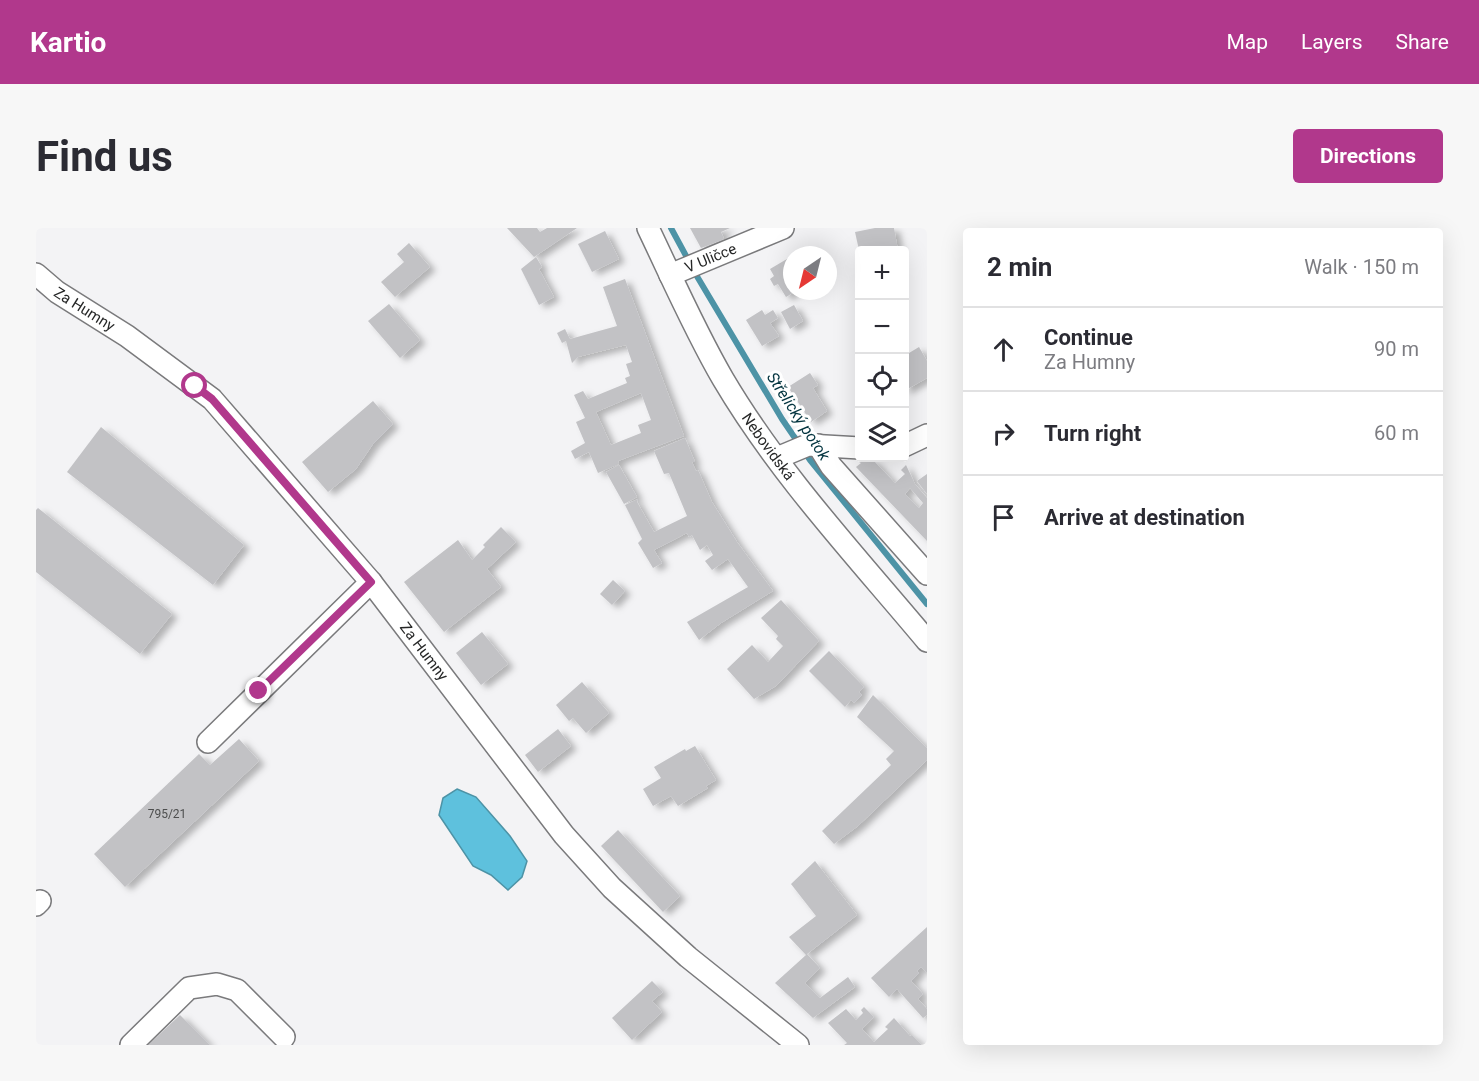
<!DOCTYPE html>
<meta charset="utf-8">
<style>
:root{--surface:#fff;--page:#f7f7f7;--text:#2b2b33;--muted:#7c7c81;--line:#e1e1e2;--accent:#b1388c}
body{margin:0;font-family:Roboto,sans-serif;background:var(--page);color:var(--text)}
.controls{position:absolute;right:18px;top:18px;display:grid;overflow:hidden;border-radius:6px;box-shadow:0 6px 24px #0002}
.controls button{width:54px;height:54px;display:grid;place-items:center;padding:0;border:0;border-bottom:2px solid var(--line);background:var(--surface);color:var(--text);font:30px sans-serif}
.compass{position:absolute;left:747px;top:18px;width:54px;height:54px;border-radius:50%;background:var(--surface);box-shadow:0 6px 24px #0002;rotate:215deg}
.stop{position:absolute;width:18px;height:18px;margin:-14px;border:4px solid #b1388c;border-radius:50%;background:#fff}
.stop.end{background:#b1388c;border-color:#fff;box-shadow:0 2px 6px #0008}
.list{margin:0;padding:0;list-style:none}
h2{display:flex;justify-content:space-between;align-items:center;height:78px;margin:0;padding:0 24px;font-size:26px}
h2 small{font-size:20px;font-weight:400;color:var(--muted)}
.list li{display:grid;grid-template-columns:39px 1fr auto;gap:18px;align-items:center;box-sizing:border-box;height:84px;padding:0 24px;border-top:2px solid var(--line)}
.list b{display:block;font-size:22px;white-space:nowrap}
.list p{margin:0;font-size:20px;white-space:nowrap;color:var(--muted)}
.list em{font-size:20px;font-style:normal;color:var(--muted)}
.icon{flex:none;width:33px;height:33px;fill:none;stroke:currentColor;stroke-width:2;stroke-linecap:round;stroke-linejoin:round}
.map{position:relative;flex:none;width:891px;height:817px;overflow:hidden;border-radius:6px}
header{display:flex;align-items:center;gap:36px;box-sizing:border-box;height:84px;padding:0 30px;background:var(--accent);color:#fff}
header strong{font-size:28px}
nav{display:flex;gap:33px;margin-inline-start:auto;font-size:21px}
.intro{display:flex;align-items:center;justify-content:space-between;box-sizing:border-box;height:144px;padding:0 36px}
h1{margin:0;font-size:42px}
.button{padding:15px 27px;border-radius:6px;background:var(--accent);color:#fff;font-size:21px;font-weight:700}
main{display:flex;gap:36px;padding:0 36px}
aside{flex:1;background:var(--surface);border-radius:6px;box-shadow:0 6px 24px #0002}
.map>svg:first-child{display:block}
.water{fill:#5ec1dd;stroke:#4d93a6;stroke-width:1.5}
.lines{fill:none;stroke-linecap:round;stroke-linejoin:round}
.stream{stroke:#4d93a6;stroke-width:6}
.building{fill:#c2c2c5;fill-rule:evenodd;filter:url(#shadow)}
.minor-casing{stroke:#7a7a7c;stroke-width:24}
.minor{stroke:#fff;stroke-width:21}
.route{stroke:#b1388c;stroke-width:8}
.labels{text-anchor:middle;stroke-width:6;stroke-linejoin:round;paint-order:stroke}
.number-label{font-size:12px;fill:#4d4e4e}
.street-label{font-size:15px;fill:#262727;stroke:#fff}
.water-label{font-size:16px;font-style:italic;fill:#03343f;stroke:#fff}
</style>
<header>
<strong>Kartio</strong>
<nav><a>Map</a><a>Layers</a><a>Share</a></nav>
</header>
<div class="intro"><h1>Find us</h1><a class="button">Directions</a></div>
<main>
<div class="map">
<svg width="891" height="817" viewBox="0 0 891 817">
<defs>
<filter id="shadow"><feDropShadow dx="6" dy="3.5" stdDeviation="3" flood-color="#0004"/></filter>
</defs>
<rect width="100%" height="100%" fill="#f3f3f5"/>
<!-- water -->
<polygon class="water" points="421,561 440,569 474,608 491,633 486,649 472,662 455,647 437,638 403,587 407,570"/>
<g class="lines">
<!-- stream -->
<polyline class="stream" points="635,0 662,50 746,191 774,232 891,376"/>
</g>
<!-- building -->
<g class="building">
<polygon points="471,0 501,0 504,4 511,0 541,0 498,29"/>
<polygon points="654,0 694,0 685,4 688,11 665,20"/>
<polygon points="839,0 858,0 862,22 823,22 819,4"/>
<polygon points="569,3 583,31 556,44 542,16"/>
<polygon points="373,15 394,39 359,69 345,54 368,34 361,26"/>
<polygon points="756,28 756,63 760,63 750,69 742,56 738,58 734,51 738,48 734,41"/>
<polygon points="500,29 506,39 503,41 518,69 503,77 485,41"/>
<path d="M589,51L648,208L582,233L583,236L562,245L553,224L539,231L535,223L549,215L540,194L549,190L538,167L547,163L552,171L591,155L589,150L594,148L590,136L596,134L590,117L542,129L536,135L530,113L526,115L521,105L529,101L534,111L581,98L567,59ZM605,165L615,192L602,197L605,205L575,217L560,184Z"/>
<polygon points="353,76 384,112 364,130 332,93"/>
<polygon points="758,77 767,93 754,101 745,84"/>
<polygon points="726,82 729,87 737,82 742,90 734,95 743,108 726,118 710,92"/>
<polygon points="883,119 891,133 891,150 868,163 868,128"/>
<polygon points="774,145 782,157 777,160 791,183 775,194 752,159"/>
<polygon points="337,173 357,196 337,216 320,241 292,264 266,234"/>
<polygon points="65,199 208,317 177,357 31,244"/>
<polygon points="649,210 659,234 656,234 660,243 662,242 676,274 701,314 737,363 685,395 663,412 651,394 712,359 692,331 676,342 669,333 677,327 671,317 664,322 656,307 653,309 651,305 618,322 626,335 617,340 602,315 606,311 589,277 602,271 601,274 618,304 651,288 633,245 628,246 618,223"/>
<path d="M824,232L838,233L859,255L869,246L865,242L870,237L879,256L891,270V313L820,239L825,235L823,234ZM874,260L887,275L883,280L869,266Z"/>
<polygon points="583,237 601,269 588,276 570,244"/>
<polygon points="891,246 891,266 881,253"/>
<polygon points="2,280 136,386 104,426 0,344 0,282"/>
<polygon points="465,299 480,314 451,341 465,359 408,404 368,354 422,312 436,332 449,319 447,317"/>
<polygon points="577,352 589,363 576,377 564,366"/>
<polygon points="745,372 783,413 740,458 718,471 691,441 716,417 732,434 747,418 740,411 742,408 725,390"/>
<polygon points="446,404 472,436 445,457 420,425"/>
<polygon points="793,423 828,459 823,464 826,467 818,475 815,472 809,479 773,443"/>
<polygon points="546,454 573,485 550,505 537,490 533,493 520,477"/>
<polygon points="837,467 891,520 891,532 822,598 798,616 786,603 855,537 850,531 858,523 821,489"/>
<polygon points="522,501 535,518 502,544 489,527"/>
<polygon points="203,511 223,533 89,659 58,626 163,526 174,537"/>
<polygon points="659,518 680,552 670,558 672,560 642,578 635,568 617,578 607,561 625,550 618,539 649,521 650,523"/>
<polygon points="582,602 644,668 627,684 565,618"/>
<polygon points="779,633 821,687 771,726 784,740 769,755 784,770 812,749 819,759 777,790 739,755 770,727 753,709 780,688 755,656"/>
<polygon points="891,699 891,745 885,739 881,743 883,745 875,753 887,766 882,771 891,781 891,787 887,790 861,761 853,769 835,750"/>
<polygon points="616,753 627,764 616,773 626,784 596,812 576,790"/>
<polygon points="828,779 838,789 826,801 838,814 852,801 849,799 858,790 874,808 876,807 886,817 808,817 811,815 792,795 810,781 820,792 827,785 825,782"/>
<polygon points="144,787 174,817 112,817"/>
</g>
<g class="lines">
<!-- minor casing -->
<g class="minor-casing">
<g id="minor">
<path id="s1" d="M612,0C636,50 659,103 687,151C743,246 820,328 891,413"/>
<path id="s2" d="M0,46L21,64L91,108L176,171L335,354L528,607L576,660L652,729L762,817"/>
<path id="s3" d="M634,47L747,0"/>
<polyline points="782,217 795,238 891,346"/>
<polyline points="868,218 891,207"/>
<polyline points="741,230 772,217 824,220"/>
<polyline points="172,514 335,354"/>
<polyline points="0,677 4,673"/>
<polyline points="95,817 153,760 181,756 201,762 248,809"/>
</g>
</g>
<!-- minor -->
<use href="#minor" class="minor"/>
</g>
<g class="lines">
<!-- route -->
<polyline class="route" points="159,158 176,171 335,354 223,463"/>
</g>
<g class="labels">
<!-- number labels -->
<g class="number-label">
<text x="131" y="590">795/21</text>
</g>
<!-- street labels -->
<g class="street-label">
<text dy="5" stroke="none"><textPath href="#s3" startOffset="44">V Uličce</textPath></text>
<text dy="5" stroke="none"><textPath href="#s2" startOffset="60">Za Humny</textPath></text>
<text dy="5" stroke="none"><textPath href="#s1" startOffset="250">Nebovidská</textPath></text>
<text dy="5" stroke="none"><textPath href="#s2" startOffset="546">Za Humny</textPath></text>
</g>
<!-- water labels -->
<g class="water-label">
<text transform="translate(763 188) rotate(57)" y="6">Střelický potok</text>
</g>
</g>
</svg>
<div class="controls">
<button>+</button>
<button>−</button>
<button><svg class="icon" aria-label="locate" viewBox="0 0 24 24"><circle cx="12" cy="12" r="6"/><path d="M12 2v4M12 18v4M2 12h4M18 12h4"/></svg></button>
<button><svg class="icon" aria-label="layers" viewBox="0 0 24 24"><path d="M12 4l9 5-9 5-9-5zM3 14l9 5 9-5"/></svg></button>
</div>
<svg class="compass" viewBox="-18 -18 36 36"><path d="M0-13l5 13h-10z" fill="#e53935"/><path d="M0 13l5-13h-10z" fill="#7c7c81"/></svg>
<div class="stop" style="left:159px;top:158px"></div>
<div class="stop end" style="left:223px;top:463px"></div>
</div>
<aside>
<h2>2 min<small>Walk · 150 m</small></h2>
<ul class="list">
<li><svg class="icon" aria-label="ahead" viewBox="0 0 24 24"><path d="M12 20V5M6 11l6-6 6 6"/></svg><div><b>Continue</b><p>Za Humny</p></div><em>90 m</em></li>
<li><svg class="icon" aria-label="right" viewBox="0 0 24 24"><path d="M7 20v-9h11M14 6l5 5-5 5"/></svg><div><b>Turn right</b></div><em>60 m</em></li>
<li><svg class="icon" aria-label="arrive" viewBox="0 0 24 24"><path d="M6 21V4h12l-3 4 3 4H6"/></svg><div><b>Arrive at destination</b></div></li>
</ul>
</aside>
</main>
